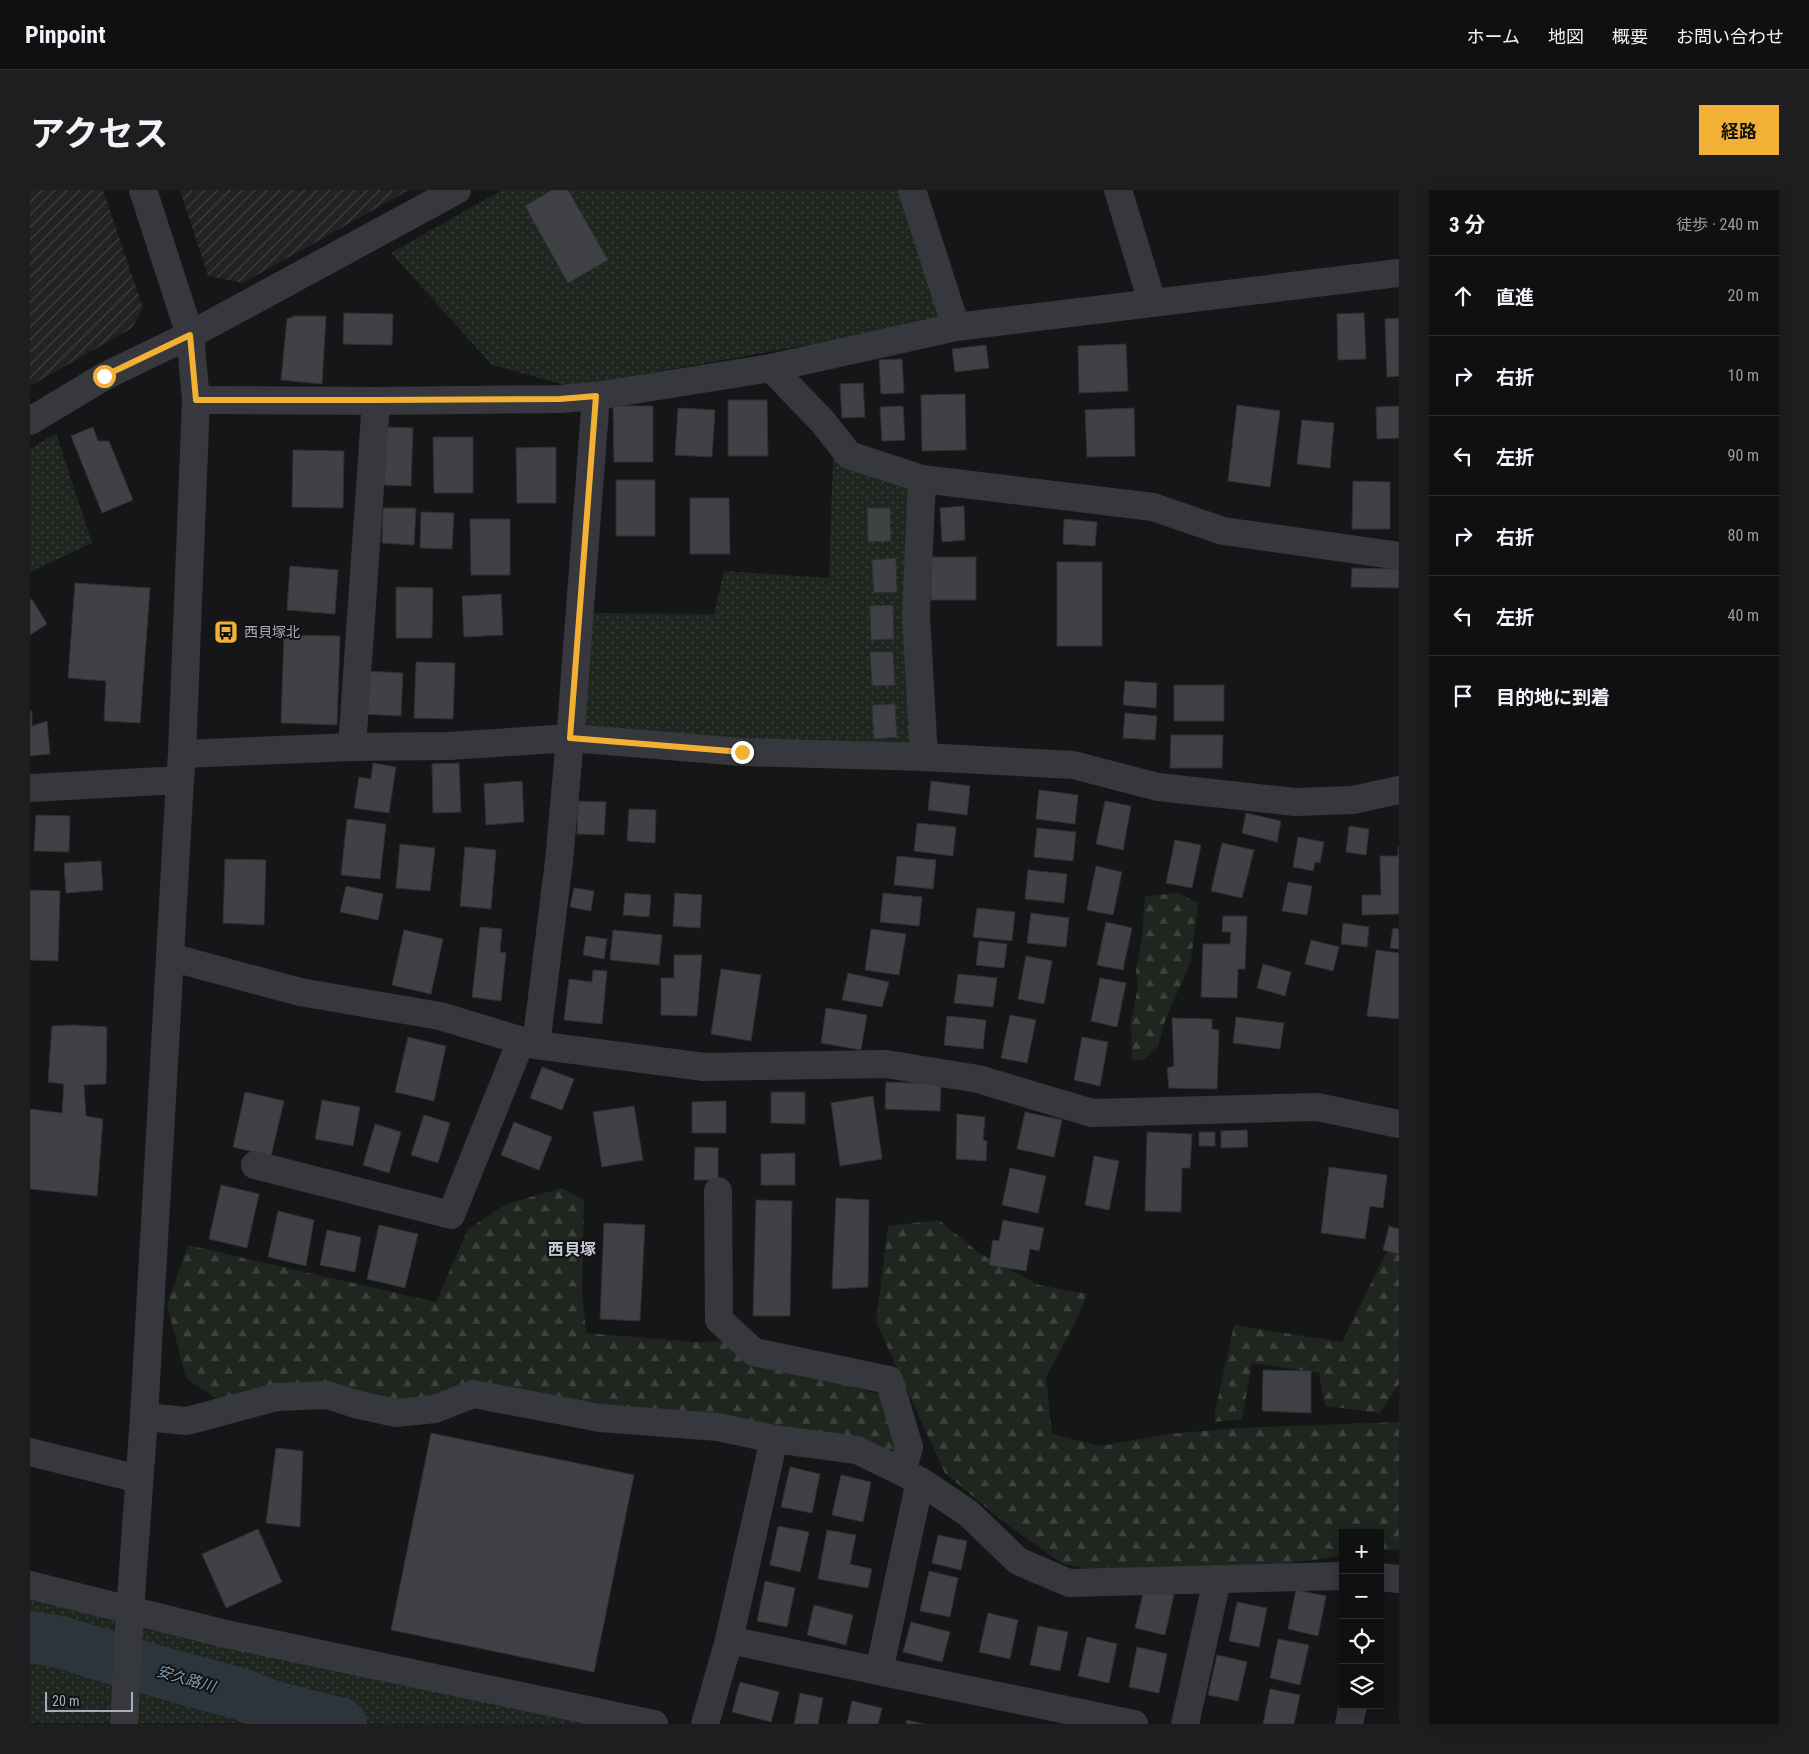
<!DOCTYPE html>
<html lang="ja">
<meta charset="utf-8">
<style>
:root{--surface:#101012;--page:#1e1e20;--text:#f1f3f6;--muted:#9c9d9f;--line:#303032;--accent:#f2b134}
body{margin:0;font-family:"Roboto Condensed","Noto Sans JP",sans-serif;background:var(--page);color:var(--text)}
.controls{position:absolute;right:15px;bottom:15px;display:grid;overflow:hidden;border-radius:0px;box-shadow:0 2px 12px #0003}
.controls button{width:45px;height:45px;display:grid;place-items:center;padding:0;border:0;border-bottom:1px solid var(--line);background:var(--surface);color:var(--text);font:25px sans-serif}
.scale{position:absolute;left:15px;bottom:12px;width:88px;box-sizing:border-box;padding-left:5px;border:2px solid #a8adb8;border-top:0;font-size:14px;line-height:18px;white-space:nowrap;color:#a8adb8;-webkit-text-stroke:4px #111113;paint-order:stroke}
.stop{position:absolute;width:15px;height:15px;margin:-11px;border:4px solid #f2b134;border-radius:50%;background:#fff}
.stop.end{background:#f2b134;border-color:#fff;box-shadow:0 1px 5px #0008}
.list{margin:0;padding:0;list-style:none}
h2{display:flex;justify-content:space-between;align-items:center;height:65px;margin:0;padding:0 20px;font-size:21px}
h2 small{font-size:16px;font-weight:400;color:var(--muted)}
.list li{display:grid;grid-template-columns:32px 1fr auto;gap:15px;align-items:center;box-sizing:border-box;height:80px;padding:0 20px;border-top:1px solid var(--line)}
.list b{display:block;font-size:19px;white-space:nowrap}
.list em{font-size:16px;font-style:normal;color:var(--muted)}
.icon{flex:none;width:28px;height:28px;fill:none;stroke:currentColor;stroke-width:2;stroke-linecap:round;stroke-linejoin:round}
.map{position:relative;flex:none;width:1369px;height:1534px;overflow:hidden;border-radius:0px}
header{display:flex;align-items:center;gap:30px;box-sizing:border-box;height:70px;padding:0 25px;background:var(--surface);border-bottom:1px solid var(--line)}
header strong{font-size:24px}
nav{display:flex;gap:28px;margin-inline-start:auto;font-size:18px}
.intro{display:flex;align-items:center;justify-content:space-between;box-sizing:border-box;height:120px;padding:0 30px}
h1{margin:0;font-size:35px}
.button{padding:12px 22px;border-radius:0px;background:var(--accent);color:#111;font-size:18px;font-weight:700}
main{display:flex;gap:30px;padding:0 30px}
aside{flex:1;background:var(--surface);border-radius:0px;box-shadow:0 2px 12px #0003}
.map>svg:first-child{display:block}
.industrial{fill:url(#industrial-furrows)}
.green{fill:url(#green-dots)}
.forest{fill:url(#forest-firs)}
.lines{fill:none;stroke-linecap:round;stroke-linejoin:round}
.river{stroke:#2c353c;stroke-width:52}
.building{fill:#404145;stroke:#303034}
.minor{stroke:#37383d;stroke-width:28}
.route{stroke:#f2b134;stroke-width:6}
.labels{text-anchor:middle;stroke-width:4;stroke-linejoin:round;paint-order:stroke}
.poi-label{font-size:14px;fill:#a8adb8;stroke:#111113;text-anchor:start}
.water-label{font-size:15px;font-style:italic;fill:#7f9bb3;stroke:#111113}
.quarter-label{font-size:16px;font-weight:bold;fill:#c9ccd4;stroke:#111113}
</style>
<header>
<strong>Pinpoint</strong>
<nav><a>ホーム</a><a>地図</a><a>概要</a><a>お問い合わせ</a></nav>
</header>
<div class="intro"><h1>アクセス</h1><a class="button">経路</a></div>
<main>
<div class="map">
<svg width="1369" height="1534" viewBox="0 0 1369 1534">
<defs>
<pattern id="industrial-furrows" width="10" height="10" patternUnits="userSpaceOnUse" patternTransform="scale(1.25)"><rect width="10" height="10" fill="#222225"/><path d="M-1 1l2-2M0 10L10 0M9 11l2-2" fill="none" stroke="#3f3f43"/></pattern>
<pattern id="green-dots" width="8" height="8" patternUnits="userSpaceOnUse" patternTransform="scale(1.25)"><rect width="8" height="8" fill="#1e261f"/><path d="M2 2h.1M6 6h.1" fill="none" stroke="#3c433d" stroke-width="1.8" stroke-linecap="round"/></pattern>
<pattern id="forest-firs" width="22" height="20" patternUnits="userSpaceOnUse" patternTransform="scale(1.25)"><rect width="22" height="20" fill="#1e261f"/><path d="M5 1l3.5 6h-7zM16 11l3.5 6h-7z" fill="#3c433d"/></pattern>
</defs>
<rect width="100%" height="100%" fill="#161618"/>
<!-- industrial -->
<g class="industrial">
<polygon points="0,0 73,0 113,118 102,138 0,196"/>
<polygon points="150,0 379,0 213,93 178,86"/>
</g>
<!-- green -->
<g class="green">
<polygon points="472,0 882,0 923,129 542,197 462,175 361,63"/>
<polygon points="26,243 62,353 0,382 0,259"/>
<polygon points="819,265 891,305 882,566 541,538 561,423 684,424 694,381 799,388 803,270"/>
<polygon points="0,1398 620,1534 0,1533"/>
</g>
<!-- forest -->
<g class="forest">
<polygon points="1148,703 1168,713 1161,771 1135,831 1128,857 1113,870 1102,870 1101,831 1108,797 1106,780 1112,750 1115,706"/>
<polygon points="532,998 554,1010 552,1103 556,1143 666,1152 710,1151 770,1172 837,1201 864,1207 872,1282 778,1253 660,1249 443,1204 366,1223 298,1206 201,1219 156,1188 137,1115 158,1055 406,1112 438,1039 476,1014"/>
<polygon points="909,1030 949,1063 1009,1095 1057,1104 1045,1133 1016,1187 1022,1244 1070,1256 1140,1244 1207,1238 1369,1232 1369,1359 1350,1361 1350,1343 1313,1343 1313,1366 1121,1391 1033,1374 975,1333 915,1283 846,1132 858,1036"/>
<polygon points="1369,1040 1369,1194 1350,1223 1295,1216 1289,1183 1222,1173 1212,1229 1185,1232 1185,1222 1204,1135 1312,1152 1350,1075"/>
</g>
<g class="lines">
<!-- river -->
<polyline class="river" points="0,1447 30,1452 119,1479 214,1505 241,1516 311,1534"/>
</g>
<!-- building -->
<g class="building">
<polygon points="522,0 538,0 578,70 538,93 495,16"/>
<polygon points="314,123 363,124 362,155 313,154"/>
<polygon points="1334,123 1336,169 1308,170 1307,124"/>
<polygon points="265,126 296,126 292,194 251,190 257,129"/>
<polygon points="1369,128 1369,186 1357,187 1355,129"/>
<polygon points="1096,154 1098,201 1049,203 1048,156"/>
<polygon points="956,155 959,178 925,182 922,159"/>
<polygon points="872,169 874,203 851,204 849,170"/>
<polygon points="833,193 835,227 812,228 810,194"/>
<polygon points="935,204 936,260 892,261 891,205"/>
<polygon points="698,210 737,210 738,266 698,266"/>
<polygon points="1207,215 1250,221 1240,297 1198,291"/>
<polygon points="583,216 623,216 623,272 584,272"/>
<polygon points="873,216 875,250 852,251 850,217"/>
<polygon points="1369,216 1369,248 1347,249 1346,217"/>
<polygon points="648,218 685,220 682,267 645,265"/>
<polygon points="1104,218 1105,266 1057,267 1055,220"/>
<polygon points="1272,230 1304,233 1300,278 1267,274"/>
<polygon points="63,237 68,251 79,251 103,310 72,323 41,246"/>
<polygon points="357,237 383,238 381,296 354,295"/>
<polygon points="403,247 443,247 443,303 404,303"/>
<polygon points="526,257 526,313 487,313 486,258"/>
<polygon points="263,260 314,261 313,318 262,317"/>
<rect x="586" y="290" width="39" height="56"/>
<polygon points="1323,291 1360,292 1360,339 1322,339"/>
<polygon points="660,308 699,308 700,364 660,364"/>
<polygon points="934,316 935,350 912,352 910,318"/>
<polygon points="353,318 386,318 384,355 352,353"/>
<polygon points="837,318 860,318 861,351 838,352"/>
<polygon points="391,322 424,323 422,359 390,358"/>
<polygon points="440,329 480,329 480,385 441,385"/>
<polygon points="1034,329 1067,332 1065,356 1033,354"/>
<rect x="901" y="367" width="45" height="43"/>
<polygon points="866,368 867,402 844,403 842,370"/>
<rect x="1027" y="372" width="45" height="84"/>
<polygon points="260,376 308,380 305,424 257,420"/>
<polygon points="1322,378 1369,379 1369,398 1321,397"/>
<polygon points="45,393 120,398 110,533 74,531 76,491 38,488"/>
<polygon points="366,397 403,398 402,448 366,448"/>
<polygon points="471,404 473,445 434,447 432,406"/>
<polygon points="2,409 17,434 0,445 0,410"/>
<polygon points="863,415 864,449 841,450 840,416"/>
<polygon points="254,445 310,446 307,535 251,533"/>
<polygon points="840,462 863,462 865,495 842,496"/>
<polygon points="386,472 425,473 423,529 384,528"/>
<polygon points="335,481 373,483 371,526 333,524"/>
<polygon points="1095,491 1127,493 1126,518 1093,515"/>
<rect x="1144" y="495" width="50" height="36"/>
<polygon points="865,514 867,547 844,549 842,515"/>
<polygon points="0,521 2,521 2,536 17,531 20,564 0,566"/>
<polygon points="1095,523 1127,526 1125,550 1093,548"/>
<polygon points="1141,545 1193,545 1192,578 1140,578"/>
<polygon points="343,573 366,577 359,623 324,618 329,587 341,589"/>
<polygon points="429,573 431,622 403,623 402,574"/>
<polygon points="492,591 494,632 456,635 454,594"/>
<polygon points="901,591 940,596 937,625 898,620"/>
<polygon points="1009,600 1048,605 1045,634 1006,629"/>
<polygon points="548,611 576,612 574,645 547,644"/>
<polygon points="1075,611 1101,616 1093,660 1066,654"/>
<polygon points="599,619 626,620 625,653 597,651"/>
<polygon points="1216,623 1251,631 1247,652 1212,643"/>
<polygon points="6,625 40,626 39,662 4,661"/>
<polygon points="317,629 356,634 350,689 311,685"/>
<polygon points="887,633 926,637 923,666 884,661"/>
<polygon points="1319,636 1339,639 1336,665 1316,662"/>
<polygon points="1007,638 1046,642 1043,671 1004,667"/>
<polygon points="1268,647 1294,652 1290,673 1285,672 1283,681 1263,677"/>
<polygon points="1145,650 1171,655 1162,698 1136,693"/>
<polygon points="1192,653 1224,660 1212,708 1181,701"/>
<polygon points="370,654 405,658 400,701 366,698"/>
<polygon points="435,657 466,660 461,719 430,716"/>
<polygon points="1368,657 1369,657 1369,724 1332,725 1332,705 1351,705 1350,666 1368,666"/>
<polygon points="867,666 906,670 903,699 864,695"/>
<polygon points="195,669 236,670 234,735 193,733"/>
<polygon points="71,671 73,700 36,703 34,673"/>
<polygon points="1066,676 1092,682 1083,725 1057,720"/>
<polygon points="998,680 1037,684 1034,713 995,709"/>
<polygon points="1258,692 1282,696 1277,725 1252,721"/>
<polygon points="316,696 353,704 348,730 310,722"/>
<polygon points="544,698 564,701 561,721 540,717"/>
<polygon points="0,700 30,701 28,771 0,770"/>
<polygon points="595,703 621,705 619,727 593,725"/>
<polygon points="645,703 672,705 670,738 643,736"/>
<polygon points="853,703 892,707 889,736 850,732"/>
<polygon points="947,718 985,722 982,751 943,747"/>
<polygon points="1001,723 1039,728 1036,757 997,753"/>
<polygon points="1193,726 1217,726 1215,779 1208,779 1207,808 1171,807 1173,754 1200,754 1201,742 1192,742"/>
<polygon points="1076,732 1102,738 1093,780 1067,775"/>
<polygon points="1313,733 1339,737 1337,757 1311,754"/>
<polygon points="450,737 472,739 470,762 476,763 471,811 442,807"/>
<polygon points="1363,738 1369,739 1369,759 1360,758"/>
<polygon points="841,739 876,744 869,785 835,780"/>
<polygon points="374,740 413,749 401,804 362,795"/>
<polygon points="583,740 632,745 629,775 580,770"/>
<polygon points="556,746 577,749 574,769 553,765"/>
<polygon points="1281,750 1309,757 1303,781 1275,774"/>
<polygon points="949,751 977,754 974,778 946,775"/>
<polygon points="1346,760 1369,763 1369,829 1337,826"/>
<polygon points="644,765 672,765 667,826 631,825 631,788 644,788"/>
<polygon points="996,766 1022,771 1014,814 988,809"/>
<polygon points="1233,774 1261,782 1255,806 1227,798"/>
<polygon points="691,779 731,785 721,851 681,844"/>
<polygon points="563,780 577,781 572,834 534,830 539,789 562,792"/>
<polygon points="818,783 859,792 852,817 812,810"/>
<polygon points="928,784 967,788 963,817 924,813"/>
<polygon points="1070,788 1096,793 1087,837 1061,831"/>
<polygon points="796,818 837,825 831,860 791,853"/>
<polygon points="980,825 1006,830 997,873 971,868"/>
<polygon points="917,826 956,830 953,859 914,855"/>
<polygon points="1206,827 1254,833 1250,859 1203,853"/>
<polygon points="1142,828 1182,829 1182,839 1189,840 1187,899 1139,898 1137,878 1144,876"/>
<polygon points="43,835 77,837 76,894 54,895 56,926 73,929 67,1006 0,999 0,919 32,923 34,894 18,892 22,836"/>
<polygon points="378,847 416,856 404,911 365,902"/>
<polygon points="1052,847 1078,852 1070,896 1044,890"/>
<polygon points="512,877 544,889 532,920 500,908"/>
<polygon points="856,892 911,894 910,921 855,919"/>
<polygon points="215,902 254,911 241,966 203,957"/>
<polygon points="741,902 775,902 775,934 741,933"/>
<polygon points="843,906 852,969 810,976 801,913"/>
<polygon points="292,910 330,917 323,956 285,949"/>
<polygon points="696,911 696,943 662,943 662,912"/>
<polygon points="604,916 613,970 572,977 563,922"/>
<polygon points="995,922 1032,930 1024,967 987,959"/>
<polygon points="927,924 955,927 953,950 957,951 956,971 926,969"/>
<polygon points="394,925 420,933 408,973 381,965"/>
<polygon points="484,932 522,947 509,980 471,965"/>
<polygon points="345,934 371,942 359,983 333,975"/>
<polygon points="1217,940 1218,957 1191,958 1191,941"/>
<polygon points="1117,942 1162,944 1160,978 1152,978 1151,1022 1115,1021"/>
<rect x="1169" y="942" width="16" height="14"/>
<polygon points="665,957 688,958 688,990 664,990"/>
<polygon points="765,963 765,995 731,995 731,964"/>
<polygon points="1064,966 1089,971 1079,1020 1055,1015"/>
<polygon points="1299,977 1357,985 1353,1018 1340,1016 1335,1049 1291,1043"/>
<polygon points="980,978 1016,986 1008,1023 972,1015"/>
<polygon points="191,995 229,1004 217,1058 179,1049"/>
<polygon points="806,1008 839,1010 838,1097 802,1099"/>
<polygon points="726,1010 762,1011 760,1126 723,1126"/>
<polygon points="248,1021 284,1030 276,1076 238,1067"/>
<polygon points="973,1030 1014,1038 1009,1061 1000,1059 996,1081 959,1075 963,1050 969,1051"/>
<polygon points="574,1033 615,1035 610,1131 570,1129"/>
<polygon points="349,1035 388,1044 375,1098 337,1089"/>
<polygon points="1359,1036 1369,1039 1369,1064 1353,1060"/>
<polygon points="297,1040 331,1047 325,1082 290,1075"/>
<polygon points="1233,1180 1281,1181 1281,1223 1232,1221"/>
<polygon points="401,1243 604,1285 564,1482 361,1440"/>
<polygon points="246,1258 273,1261 270,1337 236,1333"/>
<polygon points="760,1277 790,1284 782,1323 751,1317"/>
<polygon points="811,1285 841,1292 833,1332 802,1325"/>
<polygon points="748,1336 779,1342 770,1382 740,1375"/>
<polygon points="228,1339 252,1392 196,1418 172,1364"/>
<polygon points="797,1340 826,1345 820,1374 842,1379 838,1398 788,1389"/>
<polygon points="908,1345 937,1351 931,1380 902,1373"/>
<polygon points="899,1381 928,1388 920,1427 890,1421"/>
<polygon points="735,1391 765,1398 757,1437 727,1431"/>
<polygon points="1114,1399 1144,1405 1135,1445 1105,1438"/>
<polygon points="1266,1400 1296,1406 1288,1446 1258,1439"/>
<polygon points="1207,1412 1237,1418 1229,1457 1199,1451"/>
<polygon points="784,1415 823,1425 816,1455 777,1445"/>
<polygon points="958,1423 988,1430 980,1469 949,1462"/>
<polygon points="881,1432 920,1442 912,1472 873,1462"/>
<polygon points="1008,1436 1038,1442 1030,1481 1000,1475"/>
<polygon points="1057,1447 1087,1454 1079,1493 1048,1486"/>
<polygon points="1248,1449 1279,1455 1270,1495 1240,1488"/>
<polygon points="1107,1457 1137,1464 1129,1503 1099,1497"/>
<polygon points="1187,1465 1217,1472 1208,1511 1178,1505"/>
<polygon points="710,1492 749,1502 741,1532 702,1522"/>
<polygon points="1240,1499 1270,1505 1264,1534 1233,1534"/>
<polygon points="770,1503 793,1508 788,1534 764,1534"/>
<polygon points="822,1511 852,1518 848,1534 817,1534"/>
<polygon points="877,1530 894,1534 876,1534"/>
</g>
<g class="lines">
<!-- minor -->
<g class="minor">
<polyline points="882,0 926,137"/>
<polyline points="1088,0 1122,112"/>
<polyline points="741,178 793,232 819,265 892,289 1123,317 1193,341 1369,366"/>
<polyline points="166,210 346,211 530,209 566,206 741,178 926,137 1369,83"/>
<polyline points="0,231 75,186 160,145 427,0"/>
<polyline points="892,289 886,424 894,567"/>
<polyline points="322,557 346,211"/>
<polyline points="152,564 322,557 419,556 540,548 712,562 894,567 1043,575 1128,597 1265,612 1323,610 1369,600"/>
<polyline points="0,598 150,590"/>
<polyline points="140,767 270,802 410,826 506,855 674,877 856,874 948,889 1062,923 1287,917 1369,934"/>
<polyline points="506,855 529,671 541,538 566,206"/>
<polyline points="225,975 421,1025 491,851"/>
<polyline points="688,1001 689,1130 724,1162 859,1190 879,1257 872,1282"/>
<polyline points="114,1227 157,1231 246,1207 298,1205 325,1214 366,1223 405,1219 443,1204 570,1228 688,1237 744,1249"/>
<polyline points="0,1262 109,1289"/>
<polyline points="1350,1387 1369,1389"/>
<polyline points="0,1395 196,1444 624,1534"/>
<polyline points="699,1450 1104,1534"/>
<polyline points="849,1481 890,1291"/>
<polyline points="94,1534 100,1421 114,1227 150,590 152,564 166,210 160,145 113,0"/>
<polyline points="675,1534 699,1450 744,1249 827,1260 890,1291 938,1323 988,1371 1039,1393 1313,1386"/>
<polyline points="1155,1534 1187,1390"/>
<polyline points="1319,1534 1323,1515"/>
</g>
</g>
<g class="lines">
<!-- route -->
<polyline class="route" points="74,186 160,145 166,210 346,210 530,209 566,206 540,548 712,562"/>
</g>
<!-- icons -->
<defs>
<g id="bus-square" transform="scale(1.25)"><rect x="-9" y="-9" width="18" height="18" rx="4" fill="#f2b134" stroke="#111113"/><path d="M-5-6H5V4H4V6H2V4H-2V6H-4V4H-5ZM-3.5-4V0h7V-4ZM-3.5 1.2v1.5H-2V1.2ZM2 1.2v1.5H3.5V1.2Z" fill="#111"/></g>
</defs>
<g fill-rule="evenodd">
<use href="#bus-square" x="196" y="442"/>
</g>
<g class="labels">
<!-- poi labels -->
<g class="poi-label">
<text x="214" y="447">西貝塚北</text>
</g>
<!-- water labels -->
<g class="water-label">
<text transform="translate(156 1489) rotate(16)" y="5">安久路川</text>
</g>
<!-- quarter labels -->
<g class="quarter-label">
<text x="542" y="1065">西貝塚</text>
</g>
</g>
</svg>
<div class="controls">
<button>+</button>
<button>−</button>
<button><svg class="icon" aria-label="locate" viewBox="0 0 24 24"><circle cx="12" cy="12" r="6"/><path d="M12 2v4M12 18v4M2 12h4M18 12h4"/></svg></button>
<button><svg class="icon" aria-label="layers" viewBox="0 0 24 24"><path d="M12 4l9 5-9 5-9-5zM3 14l9 5 9-5"/></svg></button>
</div>
<div class="scale">20 m</div>
<div class="stop" style="left:74px;top:186px"></div>
<div class="stop end" style="left:712px;top:562px"></div>
</div>
<aside>
<h2>3 分<small>徒歩 · 240 m</small></h2>
<ul class="list">
<li><svg class="icon" aria-label="ahead" viewBox="0 0 24 24"><path d="M12 20V5M6 11l6-6 6 6"/></svg><div><b>直進</b></div><em>20 m</em></li>
<li><svg class="icon" aria-label="right" viewBox="0 0 24 24"><path d="M7 20v-9h11M14 6l5 5-5 5"/></svg><div><b>右折</b></div><em>10 m</em></li>
<li><svg class="icon" aria-label="left" viewBox="0 0 24 24"><path d="M17 20v-9H6M10 6l-5 5 5 5"/></svg><div><b>左折</b></div><em>90 m</em></li>
<li><svg class="icon" aria-label="right" viewBox="0 0 24 24"><path d="M7 20v-9h11M14 6l5 5-5 5"/></svg><div><b>右折</b></div><em>80 m</em></li>
<li><svg class="icon" aria-label="left" viewBox="0 0 24 24"><path d="M17 20v-9H6M10 6l-5 5 5 5"/></svg><div><b>左折</b></div><em>40 m</em></li>
<li><svg class="icon" aria-label="arrive" viewBox="0 0 24 24"><path d="M6 21V4h12l-3 4 3 4H6"/></svg><div><b>目的地に到着</b></div></li>
</ul>
</aside>
</main>
